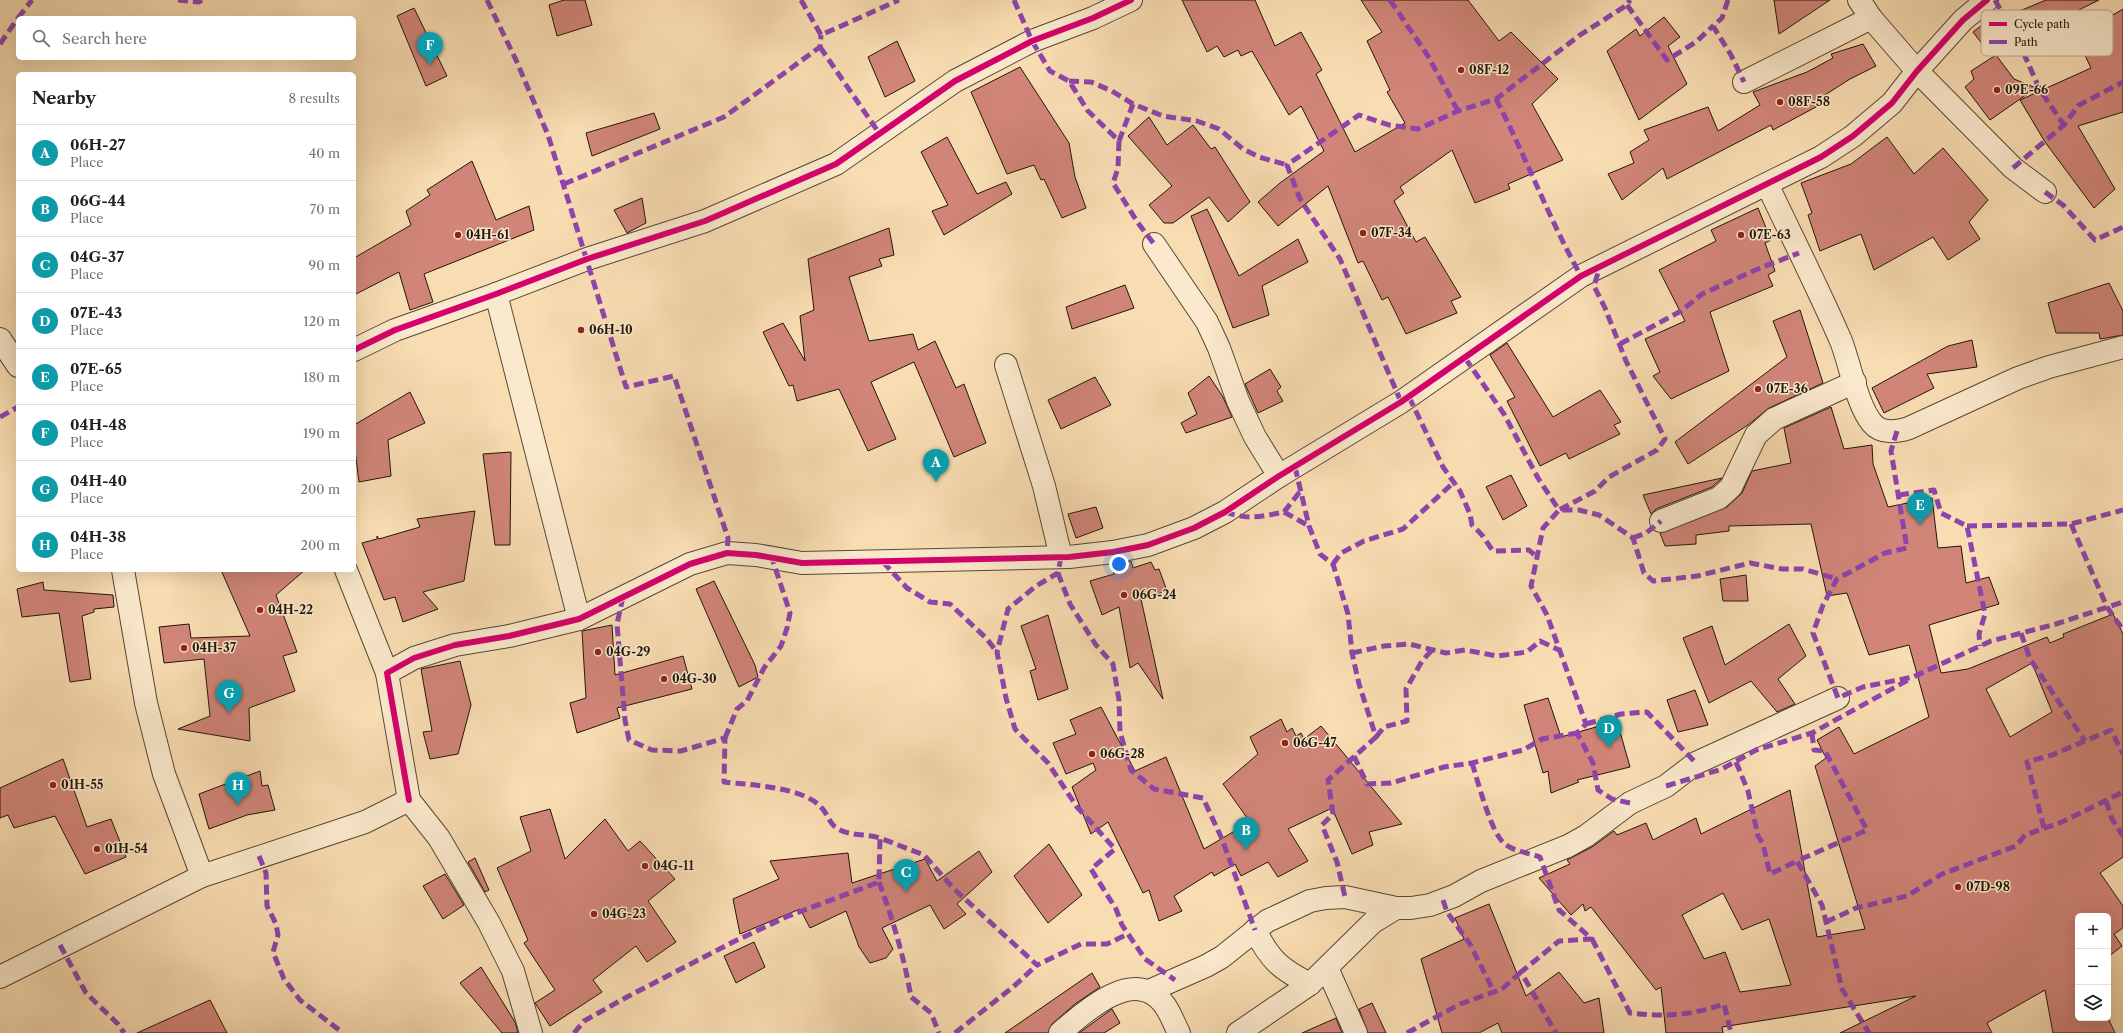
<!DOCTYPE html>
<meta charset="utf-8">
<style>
:root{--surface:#fff;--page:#f6f6f6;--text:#202124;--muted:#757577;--line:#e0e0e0;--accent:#b45309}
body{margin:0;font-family:"Libre Caslon Text",serif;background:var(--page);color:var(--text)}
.controls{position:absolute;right:12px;bottom:12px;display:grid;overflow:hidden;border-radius:6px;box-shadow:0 4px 16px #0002}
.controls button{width:36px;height:36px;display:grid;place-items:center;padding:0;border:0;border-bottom:1px solid var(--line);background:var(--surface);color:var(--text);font:20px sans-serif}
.you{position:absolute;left:1119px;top:564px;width:14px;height:14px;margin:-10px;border:3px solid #fff;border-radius:50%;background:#1a73e8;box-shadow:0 0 0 6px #1a73e833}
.badge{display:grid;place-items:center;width:26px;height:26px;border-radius:50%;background:var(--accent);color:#fff;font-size:13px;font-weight:700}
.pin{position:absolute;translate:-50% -33px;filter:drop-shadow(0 1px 2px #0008)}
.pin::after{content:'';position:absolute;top:21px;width:14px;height:12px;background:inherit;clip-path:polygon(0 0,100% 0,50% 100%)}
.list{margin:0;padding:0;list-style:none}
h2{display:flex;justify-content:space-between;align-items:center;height:52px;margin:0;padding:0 16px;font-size:17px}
h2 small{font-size:13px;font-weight:400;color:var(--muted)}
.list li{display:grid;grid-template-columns:26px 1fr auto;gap:12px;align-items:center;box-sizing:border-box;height:56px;padding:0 16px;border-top:1px solid var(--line)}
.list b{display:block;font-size:15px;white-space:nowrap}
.list p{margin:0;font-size:13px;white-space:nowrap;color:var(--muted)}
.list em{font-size:13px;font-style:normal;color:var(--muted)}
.icon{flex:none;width:22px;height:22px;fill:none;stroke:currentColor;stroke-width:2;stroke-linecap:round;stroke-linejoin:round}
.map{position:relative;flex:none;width:2123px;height:1033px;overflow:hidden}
.search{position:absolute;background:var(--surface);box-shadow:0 4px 16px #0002;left:16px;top:16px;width:340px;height:44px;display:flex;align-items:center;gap:10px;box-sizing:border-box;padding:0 14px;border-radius:6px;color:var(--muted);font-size:15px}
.panel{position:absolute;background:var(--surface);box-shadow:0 4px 16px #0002;left:16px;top:72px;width:340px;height:500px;border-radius:6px}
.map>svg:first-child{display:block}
.building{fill:#d18579;stroke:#201609;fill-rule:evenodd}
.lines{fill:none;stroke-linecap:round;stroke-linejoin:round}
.street-casing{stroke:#564833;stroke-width:24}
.street{stroke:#fbe9cd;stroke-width:22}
.quiet{stroke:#8e44ad;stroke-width:5;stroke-dasharray:10 5;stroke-linecap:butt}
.cycleway-casing{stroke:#fbe9cd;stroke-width:8}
.cycleway{stroke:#d6006c;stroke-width:6}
.poi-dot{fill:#8f2418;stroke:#fbe9cd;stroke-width:1.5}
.labels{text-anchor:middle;stroke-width:3;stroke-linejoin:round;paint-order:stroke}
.poi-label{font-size:12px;font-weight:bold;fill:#201609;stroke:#fbe9cd;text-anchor:start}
.key{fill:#fbe9cd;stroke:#b9aa92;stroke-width:1}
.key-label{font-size:11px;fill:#201609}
</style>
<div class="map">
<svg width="2123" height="1033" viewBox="0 0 2123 1033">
<rect width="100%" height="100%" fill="#f9ddb2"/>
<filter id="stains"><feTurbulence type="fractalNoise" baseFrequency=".005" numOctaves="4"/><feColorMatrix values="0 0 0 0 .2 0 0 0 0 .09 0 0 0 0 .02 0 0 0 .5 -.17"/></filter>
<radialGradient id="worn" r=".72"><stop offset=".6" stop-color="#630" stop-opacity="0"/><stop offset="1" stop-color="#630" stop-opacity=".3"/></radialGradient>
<!-- building -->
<g class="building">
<polygon points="564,0 585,0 592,25 557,36 549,5"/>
<polygon points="1182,0 1255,0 1275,46 1301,32 1322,70 1316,74 1355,152 1405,123 1387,92 1390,90 1367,41 1382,32 1361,0 1468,0 1499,41 1511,32 1558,79 1532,104 1563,160 1508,184 1510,189 1475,203 1452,150 1400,187 1404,193 1394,201 1416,242 1425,237 1461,297 1451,301 1457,313 1406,334 1388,297 1382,300 1363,261 1358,263 1328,186 1278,226 1258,202 1280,183 1324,151 1301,106 1289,115 1252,51 1241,56 1238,50 1224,57 1217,46 1207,52"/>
<polygon points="1774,0 1830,0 1779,34"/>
<polygon points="2046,0 2099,0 1990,54 1973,32 1995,15 1998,20"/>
<polygon points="414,8 447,76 426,86 397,16"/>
<polygon points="2123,9 2123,112 2078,126 2115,189 2094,208 2045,142 2020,100 2091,68 2074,32 2100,19 2101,22"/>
<polygon points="1664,17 1680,37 1668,46 1687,84 1639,120 1607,51 1636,29 1640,36"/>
<polygon points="897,41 915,81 885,97 868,57"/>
<polygon points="1863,44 1876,66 1850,79 1825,95 1829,100 1773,130 1771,125 1667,179 1663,168 1622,200 1608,174 1634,163 1630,152 1649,140 1644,130 1708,107 1718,131 1760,105 1753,92 1807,72 1833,58 1831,54"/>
<polygon points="1996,55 2014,79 2036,88 1990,120 1965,87 1974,79 1971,71"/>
<polygon points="1020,67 1069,143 1075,177 1086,208 1062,218 1044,179 1041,180 1034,165 1007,174 971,92"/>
<polygon points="654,113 660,129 592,156 586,133"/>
<polygon points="1149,117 1167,145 1193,125 1211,149 1215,147 1250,202 1228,222 1209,197 1173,223 1164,223 1149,205 1172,186 1128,136"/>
<polygon points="947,137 977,194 1006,182 1012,194 944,235 932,211 948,205 921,152"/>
<polygon points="1887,137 1914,174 1943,148 1988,200 1969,222 1980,239 1948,260 1933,237 1874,270 1861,234 1820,251 1808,215 1812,213 1801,183 1851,164"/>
<polygon points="472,161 496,220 529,206 534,230 424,274 433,302 410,310 399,272 354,295 354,258 411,225 406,211 430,195 427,190"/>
<polygon points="642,198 646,223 627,233 614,210"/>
<polygon points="1758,208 1771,240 1765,243 1775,271 1768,275 1773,286 1710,312 1729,371 1671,399 1653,376 1660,372 1645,339 1685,321 1659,270 1716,241 1711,230"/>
<polygon points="1207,209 1239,276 1298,239 1308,262 1262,286 1269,315 1233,328 1191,216"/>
<polygon points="889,228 894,255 879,259 882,266 849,277 869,341 913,334 918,350 935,341 956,388 964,384 986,443 954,457 914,362 871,382 896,439 868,451 839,389 797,401 793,385 789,386 763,332 783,323 805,361 800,316 814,310 808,259"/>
<polygon points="2109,283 2123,311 2123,335 2100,339 2099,333 2056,333 2048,303"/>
<polygon points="1125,285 1134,308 1072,329 1066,307"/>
<polygon points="1800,310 1823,383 1769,408 1748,425 1688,464 1675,442 1787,357 1773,321"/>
<polygon points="1972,340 1977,367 1927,374 1934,388 1884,413 1872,388 1948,346"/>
<polygon points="1507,343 1553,417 1600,390 1621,422 1614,425 1620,434 1569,459 1566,453 1540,466 1507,401 1515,397 1490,355"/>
<polygon points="1270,369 1281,387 1277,391 1283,401 1258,413 1245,384"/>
<polygon points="1209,376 1223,397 1232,417 1186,433 1181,423 1197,414 1188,393"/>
<polygon points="1095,377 1111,405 1061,429 1048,400"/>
<polygon points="410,392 425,423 388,440 391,476 359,482 354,443 354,425"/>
<path d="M1831,407L1844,449L1872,445L1873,464L1888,507L1932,498L1938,548L1961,546L1966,583L1989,577L1999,604L1929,625L1941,673L1968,669L2047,637L2050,643L2064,637L2063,634L2113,614L2123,634V857L2100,873L2123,906V928L2114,934L2122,946L2108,957V916H2078V1018H2108L2115,1033H2053L2045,990L1987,1023L1992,1033H1840L1916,996L1722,1027L1723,1033H1666L1661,987L1656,990L1591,907L1585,911L1583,904L1571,915L1539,878L1570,864L1567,860L1592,847L1614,831L1617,835L1646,823L1653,840L1696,818L1701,834L1790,790L1817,937L1865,929L1815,766L1826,758L1817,740L1839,727L1854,754L1929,717L1909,645L1869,655L1847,593L1827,596L1811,524L1729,526V531L1696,535V544L1665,546L1660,533L1727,507L1742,493L1752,471L1791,463L1784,428ZM2032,663L2052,712L2010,737L1986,689ZM1723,893L1742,930L1769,919L1791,985L1740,992L1725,952L1704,959L1682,915Z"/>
<polygon points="511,452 510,545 495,545 483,454"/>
<polygon points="1511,475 1527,506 1503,520 1486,487"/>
<polygon points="1722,478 1712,487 1656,509 1651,514 1643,495"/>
<polygon points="1096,507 1103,528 1076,538 1068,514"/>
<polygon points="475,511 464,581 423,592 438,609 403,622 395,597 384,600 362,543 377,539 377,536 379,539 420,527 417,519"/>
<polygon points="1131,561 1133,568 1151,562 1155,570 1159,569 1167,591 1141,599 1163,699 1138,663 1130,668 1119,607 1102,615 1090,581 1114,574 1112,565"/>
<polygon points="221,570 305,570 276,595 297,652 283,656 295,691 249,708 250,741 178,729 210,716 204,659 164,663 159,627 189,624 191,638 250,636"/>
<polygon points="1746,575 1748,601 1723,601 1720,579"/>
<polygon points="714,581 755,665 758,677 739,687 696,589"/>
<polygon points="43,582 44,590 113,595 114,607 94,609 94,612 82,616 91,679 70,682 59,613 22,617 17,589"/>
<polygon points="1048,615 1068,689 1038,700 1030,671 1036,669 1021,626"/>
<polygon points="1789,624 1806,656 1778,679 1795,704 1777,712 1751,681 1709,703 1683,638 1712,626 1725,665"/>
<polygon points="612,625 615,675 683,656 692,689 617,708 620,718 577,733 570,703 586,698 582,631"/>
<polygon points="460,661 471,705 458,754 430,759 423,732 432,731 421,669"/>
<polygon points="1695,690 1708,725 1678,732 1667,700"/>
<polygon points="1548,698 1561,737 1617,721 1630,767 1577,780 1579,782 1551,793 1548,771 1543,773 1524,705"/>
<polygon points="1101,707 1135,771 1166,757 1204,849 1250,822 1223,784 1258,754 1250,737 1281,719 1287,732 1292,728 1296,736 1301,733 1304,739 1321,726 1402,824 1369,832 1373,845 1352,854 1332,808 1288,829 1308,861 1278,877 1268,862 1241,876 1235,864 1214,876 1212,872 1174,896 1182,911 1159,921 1149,890 1143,893 1108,822 1091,834 1072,787 1096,770 1093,763 1066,774 1053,743 1076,734 1070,720"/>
<polygon points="63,759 87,827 111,819 126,857 85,874 55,816 14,828 8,815 0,818 0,788"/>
<polygon points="260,771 262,786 268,785 275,810 247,815 209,829 199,794"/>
<polygon points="550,809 565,859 605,819 628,851 640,841 675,879 648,901 676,942 647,962 636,946 593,980 602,992 550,1026 535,1003 555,990 524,943 528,940 497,868 531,851 520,817"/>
<polygon points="1049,844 1082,895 1048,923 1014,876"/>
<polygon points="979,851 992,872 957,904 966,914 944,929 930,905 882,928 893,949 886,958 870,963 859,947 846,911 810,928 800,909 740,934 733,899 779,879 770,861 848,853 852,883 925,859 937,881"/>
<polygon points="475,858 489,890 485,892 468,862"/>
<polygon points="445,874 464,905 443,919 423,886"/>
<polygon points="1489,904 1526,996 1559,972 1584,1003 1599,998 1604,1033 1502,1033 1498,1023 1479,1033 1442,1033 1421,959 1464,939 1455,918"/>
<polygon points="754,942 765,967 736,983 724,956"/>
<polygon points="481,967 515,1022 518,1033 502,1033 460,983"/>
<polygon points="1092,973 1100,987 1075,1004 1052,1024 1048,1033 1005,1033"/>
<polygon points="210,1000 227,1033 137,1033"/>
<polygon points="1372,1003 1386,1033 1368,1033 1359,1009"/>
<polygon points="1112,1009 1120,1023 1104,1033 1079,1033"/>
<polygon points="1336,1018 1342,1033 1302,1033"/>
</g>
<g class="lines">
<!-- street casing -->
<g class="street-casing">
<g id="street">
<polyline points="1859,0 1871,18 1917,71 2013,168 2045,192"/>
<polyline points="1744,82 1871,18"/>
<path d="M1767,184C1792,237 1818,288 1841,341C1850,364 1857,405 1872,423C1881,434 1897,432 1909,428L2018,378L2049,367L2123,347"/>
<polyline points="1154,244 1207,322 1219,348 1238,401 1255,437 1279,476"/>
<polyline points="496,294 579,619"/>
<polyline points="0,339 18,366"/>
<polyline points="354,350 395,330 496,294 587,259 705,221 836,164 955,81 1032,41 1093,18 1131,0"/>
<polyline points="1006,365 1044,486 1061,557"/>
<polyline points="1661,521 1719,498 1731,487 1756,435 1774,419 1855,382"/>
<polyline points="123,570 146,703 164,774 202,876"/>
<polyline points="346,570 387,673"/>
<polyline points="409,800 387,673 414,658 455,645 509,636 579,619 690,564 727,553 756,555 802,563 1069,557 1113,552 1148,545 1194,528 1225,512 1279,476 1401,402 1581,276 1821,157 1853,136 1892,103 1917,71 1963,20 1987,0"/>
<path d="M1255,930C1270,960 1280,969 1310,984"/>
<polyline points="1327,968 1356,1033"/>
<polyline points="0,977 202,876 365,822 409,800 439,838 489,923 513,971 531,1033"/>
<polyline points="1149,991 1206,966 1222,957 1267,921 1310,901 1326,898 1345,897 1396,908 1411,908 1430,905 1454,896 1481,881 1568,846 1586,836 1630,803 1666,786 1696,763 1838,698"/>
<path d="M1060,1033C1084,1012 1134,966 1163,1003C1170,1011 1174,1024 1179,1033"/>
<polyline points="1238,1033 1310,984 1373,922 1396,908"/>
</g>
</g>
<!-- street -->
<use href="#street" class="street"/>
<!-- quiet -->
<g class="quiet">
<polyline points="178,0 199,2 202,0"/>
<polyline points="487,0 516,60 548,135 626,387 674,376 728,538 727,553"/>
<polyline points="801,0 821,35 899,0"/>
<polyline points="1014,0 1032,41 1050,71 1069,81 1088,111 1119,141 1118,168 1113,183 1138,223 1154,244"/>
<polyline points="1390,0 1428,56 1458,111"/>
<polyline points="1728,0 1722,18 1713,26 1731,55 1744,82"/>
<polyline points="1995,0 2020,45 2040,90 2064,125"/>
<polyline points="1627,5 1667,60 1696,42 1713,26"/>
<polyline points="18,18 32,0"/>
<polyline points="0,44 18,18"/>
<polyline points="820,47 879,133"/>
<polyline points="1069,81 1091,82 1112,91 1133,104 1163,116 1197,121 1219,129 1243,149 1259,157 1287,165"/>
<path d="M1496,99C1526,157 1549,219 1581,276"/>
<polyline points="1119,141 1133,104"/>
<polyline points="2013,168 2064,125 2079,105 2123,82"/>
<polyline points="564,184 724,117 820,47 821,35"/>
<polyline points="2045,192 2063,205 2095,240 2123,227"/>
<polyline points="1620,344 1681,311 1702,294 1760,268 1799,253"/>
<polyline points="1465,358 1504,414 1538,478 1559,510 1595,491 1609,477 1657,450 1665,439 1626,361 1605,308 1594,286 1600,266"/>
<polyline points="1409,397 1443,467 1460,491 1470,514 1472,525 1482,535 1493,551 1529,550 1538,558"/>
<polyline points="1401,402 1340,259 1300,199 1287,165 1359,115 1389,125 1418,129 1458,111 1496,99 1580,35 1627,5 1630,0"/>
<polyline points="0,417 18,407"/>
<polyline points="1897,431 1891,451 1907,548 1885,553 1837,579 1823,605 1813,633 1838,698 1863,687 1913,677 1991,641 2056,624 2123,602"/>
<polyline points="1295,467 1309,526 1320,554 1333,564 1348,614 1352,653 1359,684 1376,737 1328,780 1333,814 1322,825 1337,862 1345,897"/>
<polyline points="1899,495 1934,490 1941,513 1967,526 1985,614 1979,634 1980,646"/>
<path d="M1225,512C1248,520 1260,517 1284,512L1309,526"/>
<polyline points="1284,512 1302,489"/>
<polyline points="2071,524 2107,607 2123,630"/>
<polyline points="1967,526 2071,524 2123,510"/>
<polyline points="1633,538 1646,533 1661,521"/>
<polyline points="1061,557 1058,573 1036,586 1008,609 997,652 1006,698 1015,729 1048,763 1077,807 1115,849 1091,869 1116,909 1122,925 1145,959 1175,980"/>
<polyline points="883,562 907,588 930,602 950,604 986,638 997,652"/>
<polyline points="1333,564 1341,553 1364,541 1403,529 1453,483"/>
<polyline points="1058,573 1070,604 1096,645 1113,664 1119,700 1120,732 1131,770 1154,789 1203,798 1222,839 1255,930"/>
<path d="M623,597L617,624L625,720L629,740L652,750L681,751L725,738L724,782C751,785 803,787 821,807C828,814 829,824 838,829C850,836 867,834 880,838"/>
<polyline points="2021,633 2030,659 2085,741"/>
<polyline points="1352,653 1384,646 1409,644 1446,653 1465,650 1497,656 1527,652 1540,641 1559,650"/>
<polyline points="1586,724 1621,714 1647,712 1696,763"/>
<polyline points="1812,733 1814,750 1825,751 1867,830 1797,861 1822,905 1842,989 1869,1033"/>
<polyline points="1376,737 1384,727 1407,721 1406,689 1422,661 1432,650"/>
<polyline points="725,738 737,709 747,701 764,668 781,646 787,628 790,613 772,558"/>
<polyline points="1354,756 1367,784 1391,783 1444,767 1472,763 1523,750 1542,739 1577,733"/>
<polyline points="1736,762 1748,791 1758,836 1763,844 1770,874 1797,861"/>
<path d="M1472,763C1478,781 1491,834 1505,844C1513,851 1529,853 1540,857L1559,910L1592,939L1559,941L1521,972L1556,1033"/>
<polyline points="1666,786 1722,769 1756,750 1812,733 1908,680"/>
<polyline points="2106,801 2112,819 2123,836"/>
<polyline points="1630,803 1612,799 1598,790 1593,763 1577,733 1586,724 1547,615 1531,586 1543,528 1559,510 1579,510 1599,515 1633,538 1644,573 1653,581 1697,576 1750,563 1782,569 1803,569 1837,579"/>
<polyline points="2044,828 2027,762 2052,755 2111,730 2123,754"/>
<polyline points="259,856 266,873 267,906 276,924 278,935 273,952 284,979 300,1000 343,1033"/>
<path d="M879,882C893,920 904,957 911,997L931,1013L939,1033"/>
<polyline points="1443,900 1447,912 1470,944 1494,992"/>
<polyline points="1826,922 1856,908 1907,896 1942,874 2016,846 2025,835 2062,822 2123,792"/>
<polyline points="2123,928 2123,929"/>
<path d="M1592,939L1630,1013C1667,1017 1688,1016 1724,1004L1731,1033"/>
<polyline points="60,945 86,993 118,1024 124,1033"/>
<polyline points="574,1033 584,1021 627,997 731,943 786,917 879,882 880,838 924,855 954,889 1037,965 1081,944 1107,944 1128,934"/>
<polyline points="955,1033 1013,987 1037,965"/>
<polyline points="1407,1033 1460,1004 1502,989 1521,972"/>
</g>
<!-- cycleway casing -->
<g class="cycleway-casing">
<g id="cycleway">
<polyline points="354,350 395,330 496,294 587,259 705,221 836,164 955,81 1032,41 1093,18 1131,0"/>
<polyline points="409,800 387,673 414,658 455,645 509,636 579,619 690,564 727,553 756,555 802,563 1069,557 1113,552 1148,545 1194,528 1225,512 1279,476 1401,402 1581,276 1821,157 1853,136 1892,103 1917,71 1963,20 1987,0"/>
</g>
</g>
<!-- cycleway -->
<use href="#cycleway" class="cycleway"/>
</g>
<!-- markers -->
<g class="poi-dot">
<circle cx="1461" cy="70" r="4"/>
<circle cx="1997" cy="90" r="4"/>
<circle cx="1780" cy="102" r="4"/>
<circle cx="1363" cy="233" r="4"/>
<circle cx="458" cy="235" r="4"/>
<circle cx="1741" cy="235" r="4"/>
<circle cx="581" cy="330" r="4"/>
<circle cx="1758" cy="389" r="4"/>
<circle cx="1124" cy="595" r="4"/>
<circle cx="260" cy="610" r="4"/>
<circle cx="184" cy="648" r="4"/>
<circle cx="598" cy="652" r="4"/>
<circle cx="664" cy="679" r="4"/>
<circle cx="1285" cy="743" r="4"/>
<circle cx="1092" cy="754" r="4"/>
<circle cx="53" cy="785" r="4"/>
<circle cx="97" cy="849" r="4"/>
<circle cx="645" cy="866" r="4"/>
<circle cx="1958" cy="887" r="4"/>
<circle cx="594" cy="914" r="4"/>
</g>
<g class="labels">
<!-- poi labels -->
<g class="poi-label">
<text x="1469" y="74">08F-12</text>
<text x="2005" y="94">09E-66</text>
<text x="1788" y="106">08F-58</text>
<text x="1371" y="237">07F-34</text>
<text x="466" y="239">04H-61</text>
<text x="1749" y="239">07E-63</text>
<text x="589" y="334">06H-10</text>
<text x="1766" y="393">07E-36</text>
<text x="1132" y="599">06G-24</text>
<text x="268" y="614">04H-22</text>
<text x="192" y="652">04H-37</text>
<text x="606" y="656">04G-29</text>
<text x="672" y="683">04G-30</text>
<text x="1293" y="747">06G-47</text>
<text x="1100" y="758">06G-28</text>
<text x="61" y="789">01H-55</text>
<text x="105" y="853">01H-54</text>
<text x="653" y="870">04G-11</text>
<text x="1966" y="891">07D-98</text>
<text x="602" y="918">04G-23</text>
</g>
</g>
<!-- legend -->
<rect x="1981" y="10" width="132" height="46" rx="6" class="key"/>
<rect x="1989" y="22" width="18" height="4" fill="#d6006c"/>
<rect x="1989" y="40" width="18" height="4" fill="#8e44ad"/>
<g class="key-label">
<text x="2014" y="28">Cycle path</text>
<text x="2014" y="46">Path</text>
</g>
<rect width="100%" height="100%" filter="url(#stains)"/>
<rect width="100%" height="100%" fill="url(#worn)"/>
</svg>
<div class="controls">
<button>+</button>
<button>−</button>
<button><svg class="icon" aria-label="layers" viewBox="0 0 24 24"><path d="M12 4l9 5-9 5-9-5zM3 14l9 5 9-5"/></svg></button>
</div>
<div class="you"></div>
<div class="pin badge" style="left:936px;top:482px;background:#0f9aa8">A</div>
<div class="pin badge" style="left:1246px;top:850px;background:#0f9aa8">B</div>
<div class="pin badge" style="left:906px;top:892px;background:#0f9aa8">C</div>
<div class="pin badge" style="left:1609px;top:748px;background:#0f9aa8">D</div>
<div class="pin badge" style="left:1920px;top:525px;background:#0f9aa8">E</div>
<div class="pin badge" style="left:430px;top:65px;background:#0f9aa8">F</div>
<div class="pin badge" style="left:229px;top:713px;background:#0f9aa8">G</div>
<div class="pin badge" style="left:238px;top:805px;background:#0f9aa8">H</div>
<div class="search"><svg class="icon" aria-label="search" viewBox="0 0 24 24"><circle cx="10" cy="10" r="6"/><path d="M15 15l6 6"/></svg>Search here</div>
<section class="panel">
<h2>Nearby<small>8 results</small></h2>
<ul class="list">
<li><span class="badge" style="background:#0f9aa8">A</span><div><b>06H-27</b><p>Place</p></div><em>40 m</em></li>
<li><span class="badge" style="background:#0f9aa8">B</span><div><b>06G-44</b><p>Place</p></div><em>70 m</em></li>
<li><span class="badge" style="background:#0f9aa8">C</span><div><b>04G-37</b><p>Place</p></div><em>90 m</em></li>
<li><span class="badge" style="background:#0f9aa8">D</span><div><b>07E-43</b><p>Place</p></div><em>120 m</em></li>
<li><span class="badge" style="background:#0f9aa8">E</span><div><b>07E-65</b><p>Place</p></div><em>180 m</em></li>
<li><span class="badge" style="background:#0f9aa8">F</span><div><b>04H-48</b><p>Place</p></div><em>190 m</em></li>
<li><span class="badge" style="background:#0f9aa8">G</span><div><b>04H-40</b><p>Place</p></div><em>200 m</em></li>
<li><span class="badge" style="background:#0f9aa8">H</span><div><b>04H-38</b><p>Place</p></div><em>200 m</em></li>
</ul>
</section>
</div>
